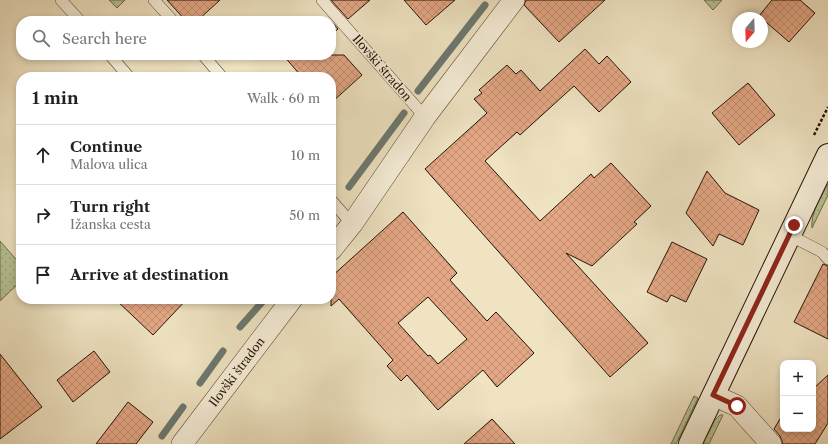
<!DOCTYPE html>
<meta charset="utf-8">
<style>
:root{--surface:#fff;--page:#f6f6f6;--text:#222;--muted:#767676;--line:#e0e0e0}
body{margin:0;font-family:"Libre Caslon Text",serif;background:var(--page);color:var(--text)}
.controls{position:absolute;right:12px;bottom:12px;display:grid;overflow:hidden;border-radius:8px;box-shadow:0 2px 6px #0003}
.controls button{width:36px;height:36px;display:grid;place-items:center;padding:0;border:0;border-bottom:1px solid var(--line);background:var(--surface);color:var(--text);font:20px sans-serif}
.compass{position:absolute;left:732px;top:12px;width:36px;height:36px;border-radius:50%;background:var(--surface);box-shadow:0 2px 6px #0003;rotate:199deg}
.stop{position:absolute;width:12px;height:12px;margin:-9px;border:3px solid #8f2418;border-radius:50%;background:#fff}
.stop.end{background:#8f2418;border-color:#fff;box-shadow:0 1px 4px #0008}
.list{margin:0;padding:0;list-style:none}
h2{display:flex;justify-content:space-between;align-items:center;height:52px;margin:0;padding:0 16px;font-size:17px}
h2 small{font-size:13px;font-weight:400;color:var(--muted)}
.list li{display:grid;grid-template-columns:26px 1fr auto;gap:12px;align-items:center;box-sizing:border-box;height:60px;padding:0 16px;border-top:1px solid var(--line)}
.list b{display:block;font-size:15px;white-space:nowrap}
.list p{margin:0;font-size:13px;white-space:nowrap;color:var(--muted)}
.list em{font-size:13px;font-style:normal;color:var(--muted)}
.icon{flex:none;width:22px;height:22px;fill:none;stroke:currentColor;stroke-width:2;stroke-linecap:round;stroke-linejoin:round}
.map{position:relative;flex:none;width:828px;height:444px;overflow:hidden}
.search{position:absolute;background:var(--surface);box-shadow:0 2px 6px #0003;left:16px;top:16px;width:320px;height:44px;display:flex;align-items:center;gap:10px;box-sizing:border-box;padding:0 14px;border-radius:16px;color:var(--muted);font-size:15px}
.panel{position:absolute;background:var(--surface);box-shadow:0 2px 6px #0003;left:16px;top:72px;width:320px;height:232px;border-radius:16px}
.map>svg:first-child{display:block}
.grass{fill:url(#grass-dots);stroke:#6e6c4d}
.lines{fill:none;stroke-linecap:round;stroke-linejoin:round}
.stream{stroke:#6b7970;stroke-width:7}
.building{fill:url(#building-cross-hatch);stroke:#241305;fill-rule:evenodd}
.lane-casing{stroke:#574734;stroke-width:12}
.street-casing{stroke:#574734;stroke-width:22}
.secondary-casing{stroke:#241305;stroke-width:24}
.path{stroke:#241305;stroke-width:2.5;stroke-dasharray:3 2;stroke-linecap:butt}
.lane{stroke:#f5edd7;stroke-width:11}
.street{stroke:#f5edd7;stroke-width:21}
.secondary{stroke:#f5edd7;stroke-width:22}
.route{stroke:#8f2418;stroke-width:5}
.labels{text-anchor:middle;stroke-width:3;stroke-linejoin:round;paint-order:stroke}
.street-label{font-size:12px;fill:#241305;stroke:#f5edd7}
</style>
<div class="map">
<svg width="828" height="444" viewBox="0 0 828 444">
<defs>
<pattern id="grass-dots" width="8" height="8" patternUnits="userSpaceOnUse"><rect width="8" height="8" fill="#b7c495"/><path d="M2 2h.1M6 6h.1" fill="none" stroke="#9da87f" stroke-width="1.8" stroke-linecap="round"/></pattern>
<pattern id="building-cross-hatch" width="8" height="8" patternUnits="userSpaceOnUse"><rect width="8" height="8" fill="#e4a785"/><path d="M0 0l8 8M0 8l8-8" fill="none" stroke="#c38f71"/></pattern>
</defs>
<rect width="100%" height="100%" fill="#efe3c2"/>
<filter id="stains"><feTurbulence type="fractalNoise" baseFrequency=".005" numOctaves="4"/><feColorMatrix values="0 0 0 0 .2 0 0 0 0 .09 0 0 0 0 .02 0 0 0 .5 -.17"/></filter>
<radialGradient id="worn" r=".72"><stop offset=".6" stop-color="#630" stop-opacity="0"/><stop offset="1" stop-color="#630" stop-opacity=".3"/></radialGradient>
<!-- grass -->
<g class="grass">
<polygon points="109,0 125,0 117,8"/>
<polygon points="704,0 722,0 713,10"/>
<path d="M828,184V195L812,228C810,213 822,196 828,184Z"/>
<polygon points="0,241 21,265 21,281 0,301"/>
<polygon points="694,396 698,398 676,444 671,444"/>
<polygon points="720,415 723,415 709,444 703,444 715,420"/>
</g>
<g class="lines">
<!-- stream -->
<g class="stream">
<polyline points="418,91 485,5"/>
<polyline points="349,187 404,113"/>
<polyline points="240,327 265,299"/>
<polyline points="200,383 223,351"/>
<polyline points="162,436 183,407"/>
</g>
</g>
<!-- building -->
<g class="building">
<polygon points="167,0 220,0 197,21 186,21"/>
<polygon points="331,0 370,0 348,19"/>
<polygon points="404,0 455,0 426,25"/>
<polygon points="526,0 605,0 559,42 524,5"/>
<polygon points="772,0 800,0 815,13 789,42 759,16"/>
<polygon points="331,21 338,29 331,35"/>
<polygon points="585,49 599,64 607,56 631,82 599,112 574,86 520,135 517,132 485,161 540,221 591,174 594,178 611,163 651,206 634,222 637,224 592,266 566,253 648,343 610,377 425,169 487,113 474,99 482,93 479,90 507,65 516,74 521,70 540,91"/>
<polygon points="283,55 344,55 362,75 331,103 331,77 302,77"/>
<polygon points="748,83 775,115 739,145 712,113"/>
<polygon points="707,171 725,193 759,210 743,245 719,234 713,246 686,213"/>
<path d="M403,212L457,273L450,280L487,321L496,312L534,353L497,387L483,370L438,410L407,375L401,381L387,366L393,360L339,299L331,306V277ZM428,297L467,339L438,364L430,355L428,356L398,323Z"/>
<polygon points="672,242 707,259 686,302 671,295 667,302 647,292"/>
<polygon points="823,264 828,266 828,339 794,322"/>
<polygon points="115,299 187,299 153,335"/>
<polygon points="94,351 110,372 73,402 57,380"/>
<polygon points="0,354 42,407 0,439"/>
<polygon points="828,375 828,423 815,444 783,444 780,436 774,429 783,414 783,429 813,429 813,389"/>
<polygon points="128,402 153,422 136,444 96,444"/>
<polygon points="492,419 515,444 464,444"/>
</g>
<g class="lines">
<!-- lane casing -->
<g class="lane-casing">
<g id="lane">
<polyline points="61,0 80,21"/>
<polyline points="154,0 173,21"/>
<polyline points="322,0 425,117"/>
<polyline points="110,55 129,77"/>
<polyline points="203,55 222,77"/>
<polyline points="331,200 352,224"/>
<polyline points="789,235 822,252 828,259"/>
</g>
</g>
<!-- street casing -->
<g class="street-casing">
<g id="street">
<polyline points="331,250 352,224 425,117 514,0"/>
<polyline points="713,395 737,406 771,444"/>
<polyline points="182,444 292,299"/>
</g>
</g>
<!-- secondary casing -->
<g class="secondary-casing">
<polyline id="secondary" points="690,444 828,155"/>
</g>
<!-- path -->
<polyline class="path" points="814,135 828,107"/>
<!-- lane -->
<use href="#lane" class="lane"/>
<!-- street -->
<use href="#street" class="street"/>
<!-- secondary -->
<use href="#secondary" class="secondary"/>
</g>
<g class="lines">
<!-- route -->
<polyline class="route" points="737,406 713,395 794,225"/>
</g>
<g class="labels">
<!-- street labels -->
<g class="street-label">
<text transform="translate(382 68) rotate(49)" y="4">Ilovški štradon</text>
<text transform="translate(237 372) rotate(-53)" y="4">Ilovški štradon</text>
</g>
</g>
<rect width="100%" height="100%" filter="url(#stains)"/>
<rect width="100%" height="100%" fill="url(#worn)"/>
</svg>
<div class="controls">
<button>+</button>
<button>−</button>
</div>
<svg class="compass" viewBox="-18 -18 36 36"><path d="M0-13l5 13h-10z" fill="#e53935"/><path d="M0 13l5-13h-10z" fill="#767676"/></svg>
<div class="stop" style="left:737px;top:406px"></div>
<div class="stop end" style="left:794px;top:225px"></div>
<div class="search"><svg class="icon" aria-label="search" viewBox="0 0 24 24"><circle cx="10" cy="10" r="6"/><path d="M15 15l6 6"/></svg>Search here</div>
<section class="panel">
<h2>1 min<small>Walk · 60 m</small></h2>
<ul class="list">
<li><svg class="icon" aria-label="ahead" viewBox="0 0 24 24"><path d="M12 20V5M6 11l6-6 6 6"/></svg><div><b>Continue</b><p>Malova ulica</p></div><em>10 m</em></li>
<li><svg class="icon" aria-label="right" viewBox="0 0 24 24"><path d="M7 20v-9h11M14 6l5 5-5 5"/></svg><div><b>Turn right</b><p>Ižanska cesta</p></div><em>50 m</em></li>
<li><svg class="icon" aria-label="arrive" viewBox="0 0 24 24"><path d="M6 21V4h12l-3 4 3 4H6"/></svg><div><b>Arrive at destination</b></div></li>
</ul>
</section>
</div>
